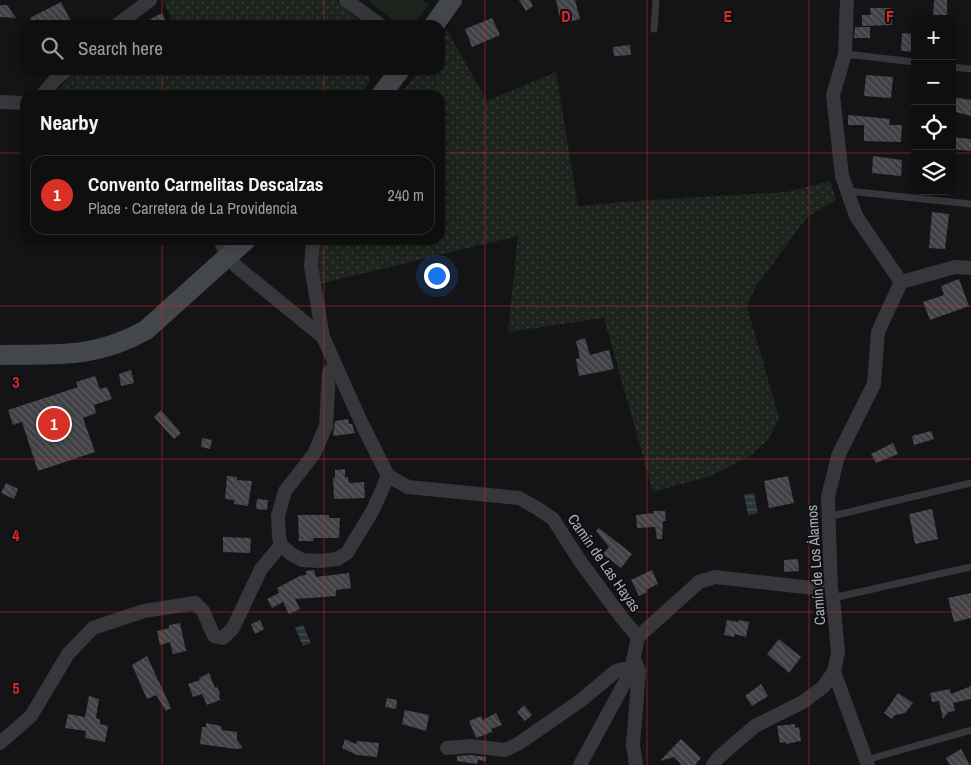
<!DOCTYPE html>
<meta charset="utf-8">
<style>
:root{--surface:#0f0f10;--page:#1d1d1e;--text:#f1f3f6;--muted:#9b9c9f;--line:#2f2f30;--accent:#d93025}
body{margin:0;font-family:"Archivo Narrow",sans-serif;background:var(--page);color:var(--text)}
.controls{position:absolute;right:15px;top:15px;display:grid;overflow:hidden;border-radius:10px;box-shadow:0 2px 12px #0003}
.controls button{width:45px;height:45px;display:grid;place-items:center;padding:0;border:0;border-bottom:1px solid var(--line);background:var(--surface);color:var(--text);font:25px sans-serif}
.you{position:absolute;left:436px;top:275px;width:18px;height:18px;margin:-12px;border:4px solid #fff;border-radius:50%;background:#1a73e8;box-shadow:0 0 0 8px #1a73e833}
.badge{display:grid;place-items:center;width:32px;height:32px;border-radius:50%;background:var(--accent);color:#fff;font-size:16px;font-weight:700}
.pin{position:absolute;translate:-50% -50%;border:2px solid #fff;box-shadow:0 1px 5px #0006}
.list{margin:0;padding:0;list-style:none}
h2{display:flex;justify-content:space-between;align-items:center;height:65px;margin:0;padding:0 20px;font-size:21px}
h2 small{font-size:16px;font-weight:400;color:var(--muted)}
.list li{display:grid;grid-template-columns:32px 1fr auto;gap:15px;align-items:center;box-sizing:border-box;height:80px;margin:0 10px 10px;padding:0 10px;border:1px solid var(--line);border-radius:15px}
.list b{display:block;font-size:19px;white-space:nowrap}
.list p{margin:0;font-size:16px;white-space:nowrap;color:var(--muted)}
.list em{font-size:16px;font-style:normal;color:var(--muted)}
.icon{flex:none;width:28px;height:28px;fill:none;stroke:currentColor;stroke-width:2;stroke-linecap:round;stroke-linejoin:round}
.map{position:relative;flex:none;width:971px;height:765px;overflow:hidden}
.search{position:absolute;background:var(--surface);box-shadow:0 2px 12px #0003;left:20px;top:20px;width:425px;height:55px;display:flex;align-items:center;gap:12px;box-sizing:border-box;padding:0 18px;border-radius:15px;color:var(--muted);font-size:19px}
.panel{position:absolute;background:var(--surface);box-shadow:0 2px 12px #0003;left:20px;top:90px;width:425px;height:155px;border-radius:15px}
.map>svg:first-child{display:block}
.grass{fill:url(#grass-dots)}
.pitch{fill:#1c241d}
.water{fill:url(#water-rules)}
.building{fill:url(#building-back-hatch)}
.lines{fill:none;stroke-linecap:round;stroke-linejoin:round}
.lane{stroke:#35373b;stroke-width:7}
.street{stroke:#35373b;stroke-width:14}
.secondary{stroke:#43464b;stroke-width:20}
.grid{fill:none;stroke:#d62828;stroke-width:1;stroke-opacity:0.55}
.labels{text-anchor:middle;stroke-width:4;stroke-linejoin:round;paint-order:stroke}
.street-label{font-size:15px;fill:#a6acb6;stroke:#0f0f11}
.grid-label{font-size:16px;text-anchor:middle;font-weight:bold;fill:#d62828;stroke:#0f0f11;stroke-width:4;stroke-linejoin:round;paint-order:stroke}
</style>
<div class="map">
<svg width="971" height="765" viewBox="0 0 971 765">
<defs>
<pattern id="grass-dots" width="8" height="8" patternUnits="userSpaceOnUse" patternTransform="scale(1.25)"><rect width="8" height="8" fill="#1c241d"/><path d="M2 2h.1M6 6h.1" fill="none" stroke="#3a413c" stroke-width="1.8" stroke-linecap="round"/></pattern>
<pattern id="water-rules" width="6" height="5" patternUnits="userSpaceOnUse" patternTransform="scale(1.25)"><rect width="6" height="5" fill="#2b3439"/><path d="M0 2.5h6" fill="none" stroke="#474f53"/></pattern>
<pattern id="building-back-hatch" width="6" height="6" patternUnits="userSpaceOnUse" patternTransform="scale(1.25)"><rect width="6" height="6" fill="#404246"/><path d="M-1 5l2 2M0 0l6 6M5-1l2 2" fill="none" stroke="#595b5e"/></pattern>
</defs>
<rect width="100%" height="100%" fill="#141416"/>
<!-- grass -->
<g class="grass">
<polygon points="163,0 336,0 365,25 174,25"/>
<polygon points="447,30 487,101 556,72 578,206 634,201 787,192 830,181 836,200 807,217 755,288 747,306 779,418 768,440 750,456 711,476 653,492 604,318 508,332 518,236 319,284 319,245 321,240 440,240 440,95 400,95 419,70 440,70 440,40"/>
<polygon points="76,70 358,70 369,75 369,82 361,95 53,95"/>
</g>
<!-- pitch -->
<polygon class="pitch" points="368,0 422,0 429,5 413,25 399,25"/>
<!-- water -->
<g class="water">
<polygon points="754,493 758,513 748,515 744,495"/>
<polygon points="303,625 311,643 303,646 295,628"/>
</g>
<!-- building -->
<g class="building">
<polygon points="519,0 530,0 533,6 526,11"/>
<polygon points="556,0 575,0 580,19 564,23 563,17 560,18"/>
<polygon points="934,0 947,0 947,19 933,19"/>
<polygon points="61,2 71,21 63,25 33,25 30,18"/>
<polygon points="0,5 7,5 16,18 0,17"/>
<polygon points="870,8 891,8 892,25 862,26 862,15 871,15"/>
<polygon points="162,13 168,25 139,25"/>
<polygon points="492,18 500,35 472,47 465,29"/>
<polygon points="855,27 870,27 870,38 854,38"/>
<polygon points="902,33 915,34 915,52 901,51"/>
<polygon points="630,45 631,55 614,56 613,47"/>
<polygon points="866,75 893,77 891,98 864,96"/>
<polygon points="952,97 971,100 971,116 952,111"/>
<polygon points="848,115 890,119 889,125 902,125 901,142 864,141 864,125 848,125"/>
<polygon points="952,137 971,139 971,151 952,149"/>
<polygon points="873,156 902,160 901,176 872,173"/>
<polygon points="932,212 949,214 945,249 929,248"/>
<polygon points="959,279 969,306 930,320 923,302 944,295 941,286"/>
<polygon points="585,338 590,355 609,350 614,369 579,376 576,359 580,358 576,341"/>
<polygon points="131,370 134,383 121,386 119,374"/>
<polygon points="95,376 100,389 107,387 112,399 94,405 96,413 83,418 95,452 38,471 22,422 13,425 8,410 78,387 76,382"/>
<polygon points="161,410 181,433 174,439 154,417"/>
<polygon points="348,419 349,424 352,424 355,433 333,436 335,421"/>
<polygon points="931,431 934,439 914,445 912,436"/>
<polygon points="202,438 212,440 210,449 201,447"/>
<polygon points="893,443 898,454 876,463 871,454"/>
<polygon points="345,469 345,477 348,477 349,483 364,482 365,498 334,499 333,478 335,478 335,470"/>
<polygon points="227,476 237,477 237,480 252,481 248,506 234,504 234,500 225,499"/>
<polygon points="788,476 794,503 769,508 764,481"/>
<polygon points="6,483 18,489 14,499 1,493"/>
<polygon points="257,499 268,500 267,510 256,509"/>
<polygon points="932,509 938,539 915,544 909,514"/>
<polygon points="653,511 665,511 666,521 663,521 662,539 657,539 655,527 637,528 636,515 654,513"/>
<polygon points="298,515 329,515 329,518 340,518 339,538 313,538 314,541 299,541"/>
<polygon points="599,528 632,554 621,568 603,554 609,547 596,531"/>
<polygon points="223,537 251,538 250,553 223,552"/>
<polygon points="798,559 799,571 784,572 784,560"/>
<polygon points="314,570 316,577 349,573 351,588 336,590 336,596 295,599 300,609 289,614 283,602 272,608 267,599 279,593 277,588 300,576 306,575 306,571"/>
<polygon points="652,570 658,584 646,590 647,592 639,596 631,580"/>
<polygon points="971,593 971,618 954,622 948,598"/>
<polygon points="260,620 264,629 255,634 251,624"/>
<polygon points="727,620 738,622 739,620 749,622 746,637 735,634 734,637 724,635"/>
<polygon points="180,623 186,651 173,654 170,642 160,645 157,631 169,628 169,625"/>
<polygon points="779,639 801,657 789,673 767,654"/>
<polygon points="147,656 171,708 166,711 156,695 147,699 132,665"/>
<polygon points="209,673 215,688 217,687 220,694 219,696 220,700 207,705 202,694 193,697 188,684 200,680 199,678"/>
<polygon points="761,684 768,696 752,706 745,696"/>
<polygon points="971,686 971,699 953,703 955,711 948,712 943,719 939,701 932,702 930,693 950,689 951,694"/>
<polygon points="898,693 913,703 905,713 895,715 892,719 884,713"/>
<polygon points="89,696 99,699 96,718 100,720 100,724 108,726 105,742 85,738 86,731 65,728 68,714 85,717"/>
<polygon points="387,698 397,700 396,709 385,707"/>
<polygon points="524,705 532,715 525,721 517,712"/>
<polygon points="405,710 429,715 426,731 402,724"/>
<polygon points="496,713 502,725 491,729 492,732 476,738 469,721 481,716 483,720"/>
<polygon points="206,723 221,726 222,730 237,732 237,740 243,748 236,749 200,744 202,727 206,727"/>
<polygon points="795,724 795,728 799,727 801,741 786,744 786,742 780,743 777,726"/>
<polygon points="345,739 356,744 357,741 379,743 377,757 357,755 342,748"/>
<polygon points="681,739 701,758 695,765 682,765 674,757 660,761"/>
<polygon points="961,749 970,765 950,765 946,758"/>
<polygon points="471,755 486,757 486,761 478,760 477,764 457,761 457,756"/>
</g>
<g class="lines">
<!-- lane -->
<g class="lane">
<polyline points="654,29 656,0"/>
<polyline points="845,54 915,62"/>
<polyline points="952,67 971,69"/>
<polyline points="848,191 971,204"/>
<polyline points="828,517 971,483"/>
<polyline points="833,598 971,567"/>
<polyline points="866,760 971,730"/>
</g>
<!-- street -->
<g class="street">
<polyline points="346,0 380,25"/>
<polyline points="847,0 845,54 833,95 842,176 856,216 901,282 878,332 874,384 838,456 828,497 831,590 833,598 838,652 834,672 868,765"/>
<polyline points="117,25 150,0"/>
<polyline points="42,95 55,80 66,70"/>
<polyline points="0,102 25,103"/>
<polyline points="220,240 228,257 237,267 323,337"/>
<polyline points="313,240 311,266 323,337 362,424 388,476 408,487 519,498 537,508 553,519 580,561 622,618 638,637 631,671 580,765"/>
<polyline points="901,282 955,267 971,268"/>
<polyline points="281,545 291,554 302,560 319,561 337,559 347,553 373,510 388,476"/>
<polyline points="638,637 699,582 715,577 831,590"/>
<polyline points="634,659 639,671 633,745 636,765"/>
<polyline points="0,743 31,716 68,654 93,628 144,611 195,603 203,611 214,636 223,638 233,628 261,569 281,545 279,536 278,516 285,491 314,454 326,426 329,372 335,365"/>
<polyline points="447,748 471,746 505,750 518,744 580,701 616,671 623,669 631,671"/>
<polyline points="713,765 718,758 755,726 803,702 823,687 834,672"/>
</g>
<!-- secondary -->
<g class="secondary">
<polyline points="434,25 452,0"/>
<polyline points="381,95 400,70"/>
<path d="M0,355C55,354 95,359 146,330L246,240"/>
</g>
</g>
<!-- grid -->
<path class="grid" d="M162,0V25M324,0V25M485,0V765M647,0V765M809,0V765M162,70V95M324,70V95M0,153H25M440,153H915M952,153H971M162,240V765M324,240V765M0,306H971M0,459H971M0,612H971"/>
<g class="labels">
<!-- street labels -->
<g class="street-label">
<text transform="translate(604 563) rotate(55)" y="5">Camín de Las Hayas</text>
<text transform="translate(816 565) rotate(-94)" y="5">Camín de Los Álamos</text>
</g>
</g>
<g class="grid-label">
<text x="566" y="22">D</text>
<text x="728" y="22">E</text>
<text x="890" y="22">F</text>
<text x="16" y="388">3</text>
<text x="16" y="541">4</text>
<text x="16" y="694">5</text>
</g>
</svg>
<div class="controls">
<button>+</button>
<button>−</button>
<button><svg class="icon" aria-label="locate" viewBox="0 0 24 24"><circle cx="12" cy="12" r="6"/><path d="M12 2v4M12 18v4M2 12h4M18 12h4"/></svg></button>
<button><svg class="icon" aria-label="layers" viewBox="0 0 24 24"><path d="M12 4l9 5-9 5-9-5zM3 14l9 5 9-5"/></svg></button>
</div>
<div class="you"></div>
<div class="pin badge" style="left:54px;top:424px">1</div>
<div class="search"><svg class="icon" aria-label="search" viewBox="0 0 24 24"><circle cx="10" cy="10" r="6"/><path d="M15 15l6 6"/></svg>Search here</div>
<section class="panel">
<h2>Nearby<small></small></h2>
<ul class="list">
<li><span class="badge">1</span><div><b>Convento Carmelitas Descalzas</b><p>Place · Carretera de La Providencia</p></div><em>240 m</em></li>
</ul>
</section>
</div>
